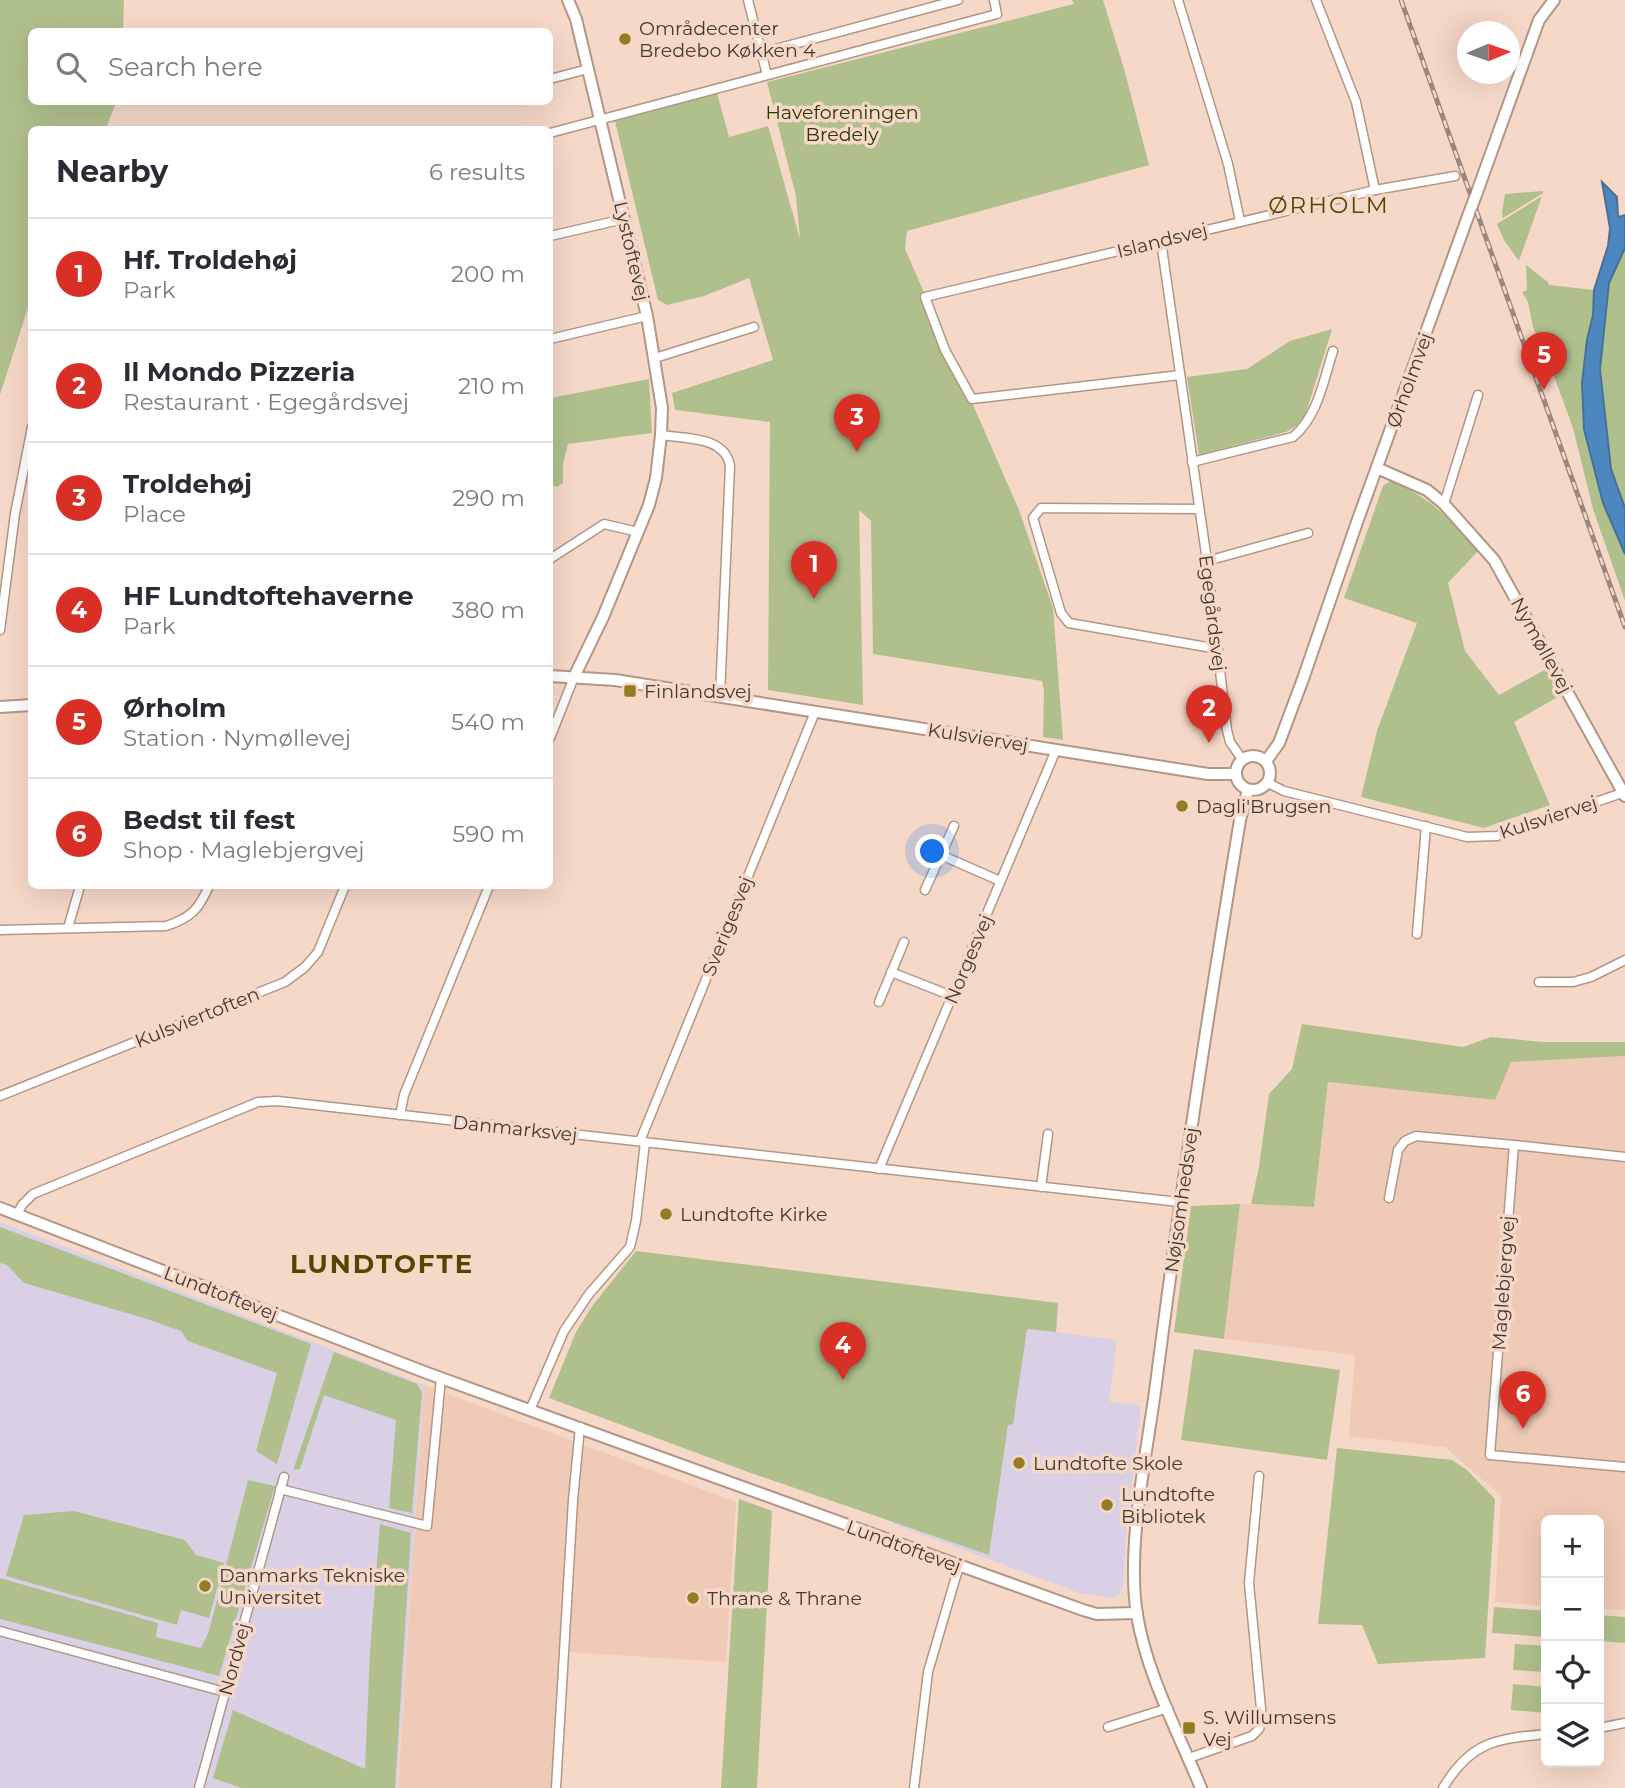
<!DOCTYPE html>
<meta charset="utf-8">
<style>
:root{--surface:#fff;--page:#f2f2f3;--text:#2b2b33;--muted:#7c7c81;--line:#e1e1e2;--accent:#d93025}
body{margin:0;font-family:Montserrat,sans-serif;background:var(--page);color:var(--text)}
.controls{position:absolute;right:21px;bottom:21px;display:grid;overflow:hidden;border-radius:10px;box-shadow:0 7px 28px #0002}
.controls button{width:63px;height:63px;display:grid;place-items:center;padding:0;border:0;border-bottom:2px solid var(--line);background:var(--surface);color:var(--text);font:35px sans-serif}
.compass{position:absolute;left:1457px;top:21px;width:63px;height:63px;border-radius:50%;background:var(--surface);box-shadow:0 7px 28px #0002;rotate:88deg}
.you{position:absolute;left:933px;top:852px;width:24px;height:24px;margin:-18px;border:5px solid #fff;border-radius:50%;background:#1a73e8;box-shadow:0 0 0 10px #1a73e833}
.badge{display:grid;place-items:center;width:46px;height:46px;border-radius:50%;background:var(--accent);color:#fff;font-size:23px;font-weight:700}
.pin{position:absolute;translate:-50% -58px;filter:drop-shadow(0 2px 4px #0008)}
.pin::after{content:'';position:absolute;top:37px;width:24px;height:21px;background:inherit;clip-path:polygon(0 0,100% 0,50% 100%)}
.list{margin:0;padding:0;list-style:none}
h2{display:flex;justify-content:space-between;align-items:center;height:91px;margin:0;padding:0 28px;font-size:30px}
h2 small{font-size:23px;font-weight:400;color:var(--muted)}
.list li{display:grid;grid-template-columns:46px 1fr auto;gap:21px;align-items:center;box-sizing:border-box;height:112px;padding:0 28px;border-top:2px solid var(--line)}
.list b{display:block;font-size:26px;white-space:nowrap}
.list p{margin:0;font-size:23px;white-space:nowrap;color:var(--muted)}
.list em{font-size:23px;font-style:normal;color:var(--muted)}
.icon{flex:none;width:38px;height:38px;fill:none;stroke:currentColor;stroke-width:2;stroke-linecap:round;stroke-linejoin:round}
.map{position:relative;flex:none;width:1625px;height:1788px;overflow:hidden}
.search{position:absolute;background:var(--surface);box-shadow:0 7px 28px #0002;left:28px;top:28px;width:525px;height:77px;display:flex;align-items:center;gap:18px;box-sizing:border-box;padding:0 24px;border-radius:10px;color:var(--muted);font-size:26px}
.panel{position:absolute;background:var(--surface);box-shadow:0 7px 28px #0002;left:28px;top:126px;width:525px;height:763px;border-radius:10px}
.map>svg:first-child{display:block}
.built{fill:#efcab6}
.education{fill:#dad0e5}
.green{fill:#afc08d}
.water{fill:#4c87bf;stroke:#4a7095;stroke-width:2}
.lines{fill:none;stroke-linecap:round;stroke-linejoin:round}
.minor-casing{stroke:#b29686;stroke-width:11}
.tertiary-casing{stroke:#b29686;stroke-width:14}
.minor{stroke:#fff;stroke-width:8}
.tertiary{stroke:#fff;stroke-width:10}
.rail-casing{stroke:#9b877c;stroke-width:5}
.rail{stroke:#f6d8c8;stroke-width:2.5;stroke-dasharray:8;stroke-linecap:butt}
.tertiary-bridge-casing{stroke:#b29686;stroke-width:14;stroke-linecap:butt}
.tertiary-bridge{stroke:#fff;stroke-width:10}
.poi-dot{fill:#917d24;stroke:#f6d8c8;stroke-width:2.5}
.labels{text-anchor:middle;stroke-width:7;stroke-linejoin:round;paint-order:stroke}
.poi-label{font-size:19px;fill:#453a33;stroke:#f6d8c8;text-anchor:start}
.park-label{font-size:19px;fill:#2c3a00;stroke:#f6d8c8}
.street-label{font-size:19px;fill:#453a33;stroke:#f6d8c8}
.quarter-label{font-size:23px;letter-spacing:2px;fill:#534603;stroke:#f6d8c8}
.district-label{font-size:26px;font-weight:bold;letter-spacing:2px;fill:#534603;stroke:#f6d8c8}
</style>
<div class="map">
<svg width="1625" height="1788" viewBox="0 0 1625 1788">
<rect width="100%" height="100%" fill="#f6d8c8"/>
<!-- built -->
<g class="built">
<polygon points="1625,1056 1625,1610 1599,1609 1599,1520 1546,1520 1546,1606 1495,1602 1501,1496 1445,1447 1349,1436 1355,1355 1224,1339 1240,1204 1314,1207 1328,1082 1494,1100 1510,1062"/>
<polygon points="424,1385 736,1502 726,1662 568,1652 560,1788 398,1788"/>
</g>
<!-- education -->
<g class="education">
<polygon points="0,1222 424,1385 397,1788 0,1788"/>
<polygon points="936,1288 1058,1303 1056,1332 1117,1340 1109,1401 1141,1406 1127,1526 1123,1587 1118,1595 1110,1598 1080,1593 893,1524"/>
</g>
<!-- green -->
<g class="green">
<polygon points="0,0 124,0 123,31 32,32 32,102 116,102 106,129 32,130 31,298 0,395"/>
<polygon points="1072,0 1103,0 1125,72 1149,165 907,231 905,249 1019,510 1053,608 1063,740 1043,737 1044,691 1042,681 873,654 871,521 859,510 863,705 768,690 770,422 675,410 672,393 773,360 749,278 704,296 667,305 658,300 615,121 717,93 729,137 768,126 800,239 796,196 767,82 1074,4"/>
<polygon points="1543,191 1543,193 1503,218 1502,213 1505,194"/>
<polygon points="1542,196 1519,261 1504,240 1497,224"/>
<polygon points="1625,248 1625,508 1611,469 1600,369 1609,283"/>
<polygon points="1526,265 1548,282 1549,285 1594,290 1593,315 1587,341 1582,383 1584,429 1603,503 1625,554 1625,601 1593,509 1573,428 1554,376 1533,327 1528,302 1522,292 1527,290"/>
<polygon points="1332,329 1305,416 1298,425 1286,432 1199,455 1187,377 1247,369 1290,341"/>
<polygon points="649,379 652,433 568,444 563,464 563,483 557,487 550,485 550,398"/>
<path d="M1390,481C1431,497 1449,519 1479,550L1448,583L1465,651L1499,695L1548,668L1563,694L1514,722L1550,805L1484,828L1361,797L1377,731L1417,623L1344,598L1383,486Z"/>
<polygon points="1302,1024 1463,1047 1491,1037 1543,1042 1625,1042 1625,1056 1511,1062 1495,1100 1328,1082 1314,1207 1251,1204 1259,1167 1269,1094 1292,1069"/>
<polygon points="1240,1204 1224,1339 1174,1332 1191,1206"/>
<polygon points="0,1227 311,1344 277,1464 256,1451 277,1373 188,1341 181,1331 144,1318 24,1283 7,1265 0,1263"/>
<polygon points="636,1251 1058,1303 1056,1332 1027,1329 1013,1424 1008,1425 989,1555 748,1472 549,1398 576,1332 593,1305"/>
<polygon points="1194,1349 1340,1370 1327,1460 1181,1440"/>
<polygon points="334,1352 417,1384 422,1392 412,1513 389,1508 396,1420 324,1395 300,1469 293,1470"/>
<polygon points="1337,1448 1452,1460 1467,1470 1495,1499 1485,1658 1378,1664 1362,1625 1318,1624"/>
<polygon points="248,1480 275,1486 219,1676 0,1619 0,1578 158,1623 156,1637 201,1648 209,1631"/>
<polygon points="739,1499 772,1511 757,1788 721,1788"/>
<polygon points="74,1511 185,1540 196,1555 224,1563 209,1618 181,1610 177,1625 6,1576 24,1515"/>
<polygon points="380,1524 411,1533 395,1788 241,1788 213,1778 233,1710 365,1769 370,1651"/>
<polygon points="1494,1607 1546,1611 1546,1637 1492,1633"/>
<polygon points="1599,1615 1625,1617 1625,1643 1599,1641"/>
<polygon points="1515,1644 1546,1646 1546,1672 1513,1670"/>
<polygon points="1513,1684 1546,1687 1546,1713 1511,1710"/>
</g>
<!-- water -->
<polygon class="water" points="1602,182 1617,197 1618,217 1625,215 1625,248 1609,283 1600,369 1611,469 1625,508 1625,554 1603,503 1584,429 1582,383 1587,340 1593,315 1594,290 1608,246 1610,228"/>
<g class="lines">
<!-- minor casing -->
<g class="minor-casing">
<g id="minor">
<polyline points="748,0 767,75"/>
<polyline points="1178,0 1228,164 1240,221"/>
<polyline points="1316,0 1356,102 1375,190"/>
<polyline points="761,53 958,0"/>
<polyline points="550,79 588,69"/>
<polyline points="550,133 997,14 994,0"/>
<polyline points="550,236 624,219"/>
<polyline points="1161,241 1207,561 1227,730 1230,742 1242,759"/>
<polyline points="550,339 647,316"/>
<polyline points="655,358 754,327"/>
<polyline points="1180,375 972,399 945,350 925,297 1375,190 1455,176"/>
<path d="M661,435C686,439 725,436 730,466L720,696"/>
<path d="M1192,462L1293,437C1318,416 1323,382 1333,351"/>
<polyline points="1444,504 1478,395"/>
<polyline points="1199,509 1041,508 1033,518 1061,613 1069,623 1218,649"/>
<polyline points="550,559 604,524 638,532"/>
<polyline points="1207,561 1308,533"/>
<polyline points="0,630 15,514 32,427"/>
<polyline points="550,738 574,677"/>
<polyline points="1268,783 1284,791 1467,837 1497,836 1625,792"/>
<polyline points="941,855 1000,881"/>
<polyline points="925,890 954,826"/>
<polyline points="68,928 80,886"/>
<path d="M0,930L166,926C191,918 199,909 209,886"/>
<polyline points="1417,934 1426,826"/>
<polyline points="891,972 952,996"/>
<polyline points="1539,982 1573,982 1591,977 1625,960"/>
<polyline points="879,1002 904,942"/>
<polyline points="0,1096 285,982 305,967 318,952 345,886"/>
<polyline points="400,1115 404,1095 489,886"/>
<polyline points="640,1141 815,712"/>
<polyline points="1625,1157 1514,1145 1490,1455 1625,1467"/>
<polyline points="879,1169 1056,750"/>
<polyline points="1041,1187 1048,1134"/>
<polyline points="1389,1198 1398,1150 1405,1141 1416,1136 1514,1145"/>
<polyline points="17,1215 22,1205 33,1194 258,1102 278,1101 1179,1202"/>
<polyline points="530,1410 564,1331 589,1294 630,1247 636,1221 645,1142"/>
<polyline points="280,1489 427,1526 441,1378"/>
<polyline points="0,1631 225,1692"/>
<polyline points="1108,1727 1168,1708"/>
<polyline points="1599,1728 1625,1723"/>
<polyline points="1189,1758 1252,1736 1259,1729 1262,1719 1249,1583 1259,1476"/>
<polyline points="199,1788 284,1477"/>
<polyline points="556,1788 573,1500 580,1427"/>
<polyline points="914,1788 928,1672 959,1566"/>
<path d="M1443,1788C1471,1741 1496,1739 1546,1734"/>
</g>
</g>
<!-- tertiary casing -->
<g class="tertiary-casing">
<g id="tertiary">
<polyline points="568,0 576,19 647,316 662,408 661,435 656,478 649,505 603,617 574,677"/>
<polyline points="1476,195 1539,20 1554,0"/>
<polyline points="1377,468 1427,490 1444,504 1494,560 1625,796"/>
<polyline points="550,676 615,680 1208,774 1236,774"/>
<polyline points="0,707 32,705"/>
<circle cx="1253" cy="773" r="17"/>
<polyline points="1266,761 1279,743 1303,679 1357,522 1471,208"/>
<polyline points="0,1208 427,1373 1083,1610 1097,1614 1137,1613"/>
<path d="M1201,1788C1178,1732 1147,1675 1137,1615C1126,1546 1147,1454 1156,1384C1180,1195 1209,1007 1240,820L1248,790"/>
</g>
</g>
<!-- minor -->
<use href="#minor" class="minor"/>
<!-- tertiary -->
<use href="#tertiary" class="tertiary"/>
<!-- rail casing -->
<g class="rail-casing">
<polyline id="rail" points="1401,0 1625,627"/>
</g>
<!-- rail -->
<use href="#rail" class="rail"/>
<!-- tertiary-bridge casing -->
<g class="tertiary-bridge-casing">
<polyline id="tertiary-bridge" points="1471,208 1476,195"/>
</g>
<!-- tertiary-bridge -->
<use href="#tertiary-bridge" class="tertiary-bridge"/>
</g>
<!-- markers -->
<g class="poi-dot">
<circle cx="625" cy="39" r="7"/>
<rect x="623" y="684" width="14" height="14" rx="3.5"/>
<circle cx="1182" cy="806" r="7"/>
<circle cx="666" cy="1214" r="7"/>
<circle cx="1019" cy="1463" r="7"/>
<circle cx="1107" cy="1505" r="7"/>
<circle cx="205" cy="1586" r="7"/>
<circle cx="693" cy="1598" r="7"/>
<rect x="1182" y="1721" width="14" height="14" rx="3.5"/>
</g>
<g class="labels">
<!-- poi labels -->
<g class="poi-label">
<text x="639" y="35">Områdecenter<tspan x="639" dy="22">Bredebo Køkken 4</tspan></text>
<text x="644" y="698">Finlandsvej</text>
<text x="1196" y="813">Dagli'Brugsen</text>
<text x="680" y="1221">Lundtofte Kirke</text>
<text x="1033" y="1470">Lundtofte Skole</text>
<text x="1121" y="1501">Lundtofte<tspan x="1121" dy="22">Bibliotek</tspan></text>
<text x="219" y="1582">Danmarks Tekniske<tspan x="219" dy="22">Universitet</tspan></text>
<text x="707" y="1605">Thrane &amp; Thrane</text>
<text x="1203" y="1724">S. Willumsens<tspan x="1203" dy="22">Vej</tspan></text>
</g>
<!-- park labels -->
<g class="park-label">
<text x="842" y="119">Haveforeningen<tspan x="842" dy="22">Bredely</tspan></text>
</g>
<!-- street labels -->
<g class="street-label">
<text transform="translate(1162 240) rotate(-14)" y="7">Islandsvej</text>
<text transform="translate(632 251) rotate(77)" y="7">Lystoftevej</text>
<text transform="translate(1409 380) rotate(-70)" y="7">Ørholmvej</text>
<text transform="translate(1213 613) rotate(83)" y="7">Egegårdsvej</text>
<text transform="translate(1542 645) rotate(61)" y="7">Nymøllevej</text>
<text transform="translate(978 737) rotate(9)" y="7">Kulsviervej</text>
<text transform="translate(1548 817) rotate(-18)" y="7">Kulsviervej</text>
<text transform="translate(727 926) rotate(-68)" y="7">Sverigesvej</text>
<text transform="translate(968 959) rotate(-67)" y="7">Norgesvej</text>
<text transform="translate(197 1017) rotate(-22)" y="7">Kulsviertoften</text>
<text transform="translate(515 1128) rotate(6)" y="7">Danmarksvej</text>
<text transform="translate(1181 1200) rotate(-82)" y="7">Nøjsomhedsvej</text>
<text transform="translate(1503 1283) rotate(-86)" y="7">Maglebjergvej</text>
<text transform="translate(221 1293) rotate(21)" y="7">Lundtoftevej</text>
<text transform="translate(904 1546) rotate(20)" y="7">Lundtoftevej</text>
<text transform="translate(234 1659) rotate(-75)" y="7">Nordvej</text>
</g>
<!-- quarter labels -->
<g class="quarter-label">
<text x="1329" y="213">ØRHOLM</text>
</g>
<!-- district labels -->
<g class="district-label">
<text x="382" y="1273">LUNDTOFTE</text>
</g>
</g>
</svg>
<div class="controls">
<button>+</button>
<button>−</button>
<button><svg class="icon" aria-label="locate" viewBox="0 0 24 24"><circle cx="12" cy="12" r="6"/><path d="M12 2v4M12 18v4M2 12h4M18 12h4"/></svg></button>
<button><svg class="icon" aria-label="layers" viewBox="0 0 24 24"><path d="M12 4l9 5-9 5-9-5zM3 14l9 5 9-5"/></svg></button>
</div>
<svg class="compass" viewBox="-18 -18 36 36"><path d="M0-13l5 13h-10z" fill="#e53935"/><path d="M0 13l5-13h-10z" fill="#7c7c81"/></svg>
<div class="you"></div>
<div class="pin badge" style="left:814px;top:599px">1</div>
<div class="pin badge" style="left:1209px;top:743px">2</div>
<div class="pin badge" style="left:857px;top:452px">3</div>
<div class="pin badge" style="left:843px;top:1380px">4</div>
<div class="pin badge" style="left:1544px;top:390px">5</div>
<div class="pin badge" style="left:1523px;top:1429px">6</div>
<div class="search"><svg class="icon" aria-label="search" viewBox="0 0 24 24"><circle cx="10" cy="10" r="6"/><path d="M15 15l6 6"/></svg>Search here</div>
<section class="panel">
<h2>Nearby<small>6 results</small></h2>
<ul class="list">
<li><span class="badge">1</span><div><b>Hf. Troldehøj</b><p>Park</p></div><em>200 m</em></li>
<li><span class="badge">2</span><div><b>Il Mondo Pizzeria</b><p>Restaurant · Egegårdsvej</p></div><em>210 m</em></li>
<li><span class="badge">3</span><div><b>Troldehøj</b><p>Place</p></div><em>290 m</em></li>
<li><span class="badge">4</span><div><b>HF Lundtoftehaverne</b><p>Park</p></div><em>380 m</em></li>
<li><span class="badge">5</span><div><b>Ørholm</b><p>Station · Nymøllevej</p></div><em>540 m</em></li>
<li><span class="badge">6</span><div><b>Bedst til fest</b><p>Shop · Maglebjergvej</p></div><em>590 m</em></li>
</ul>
</section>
</div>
